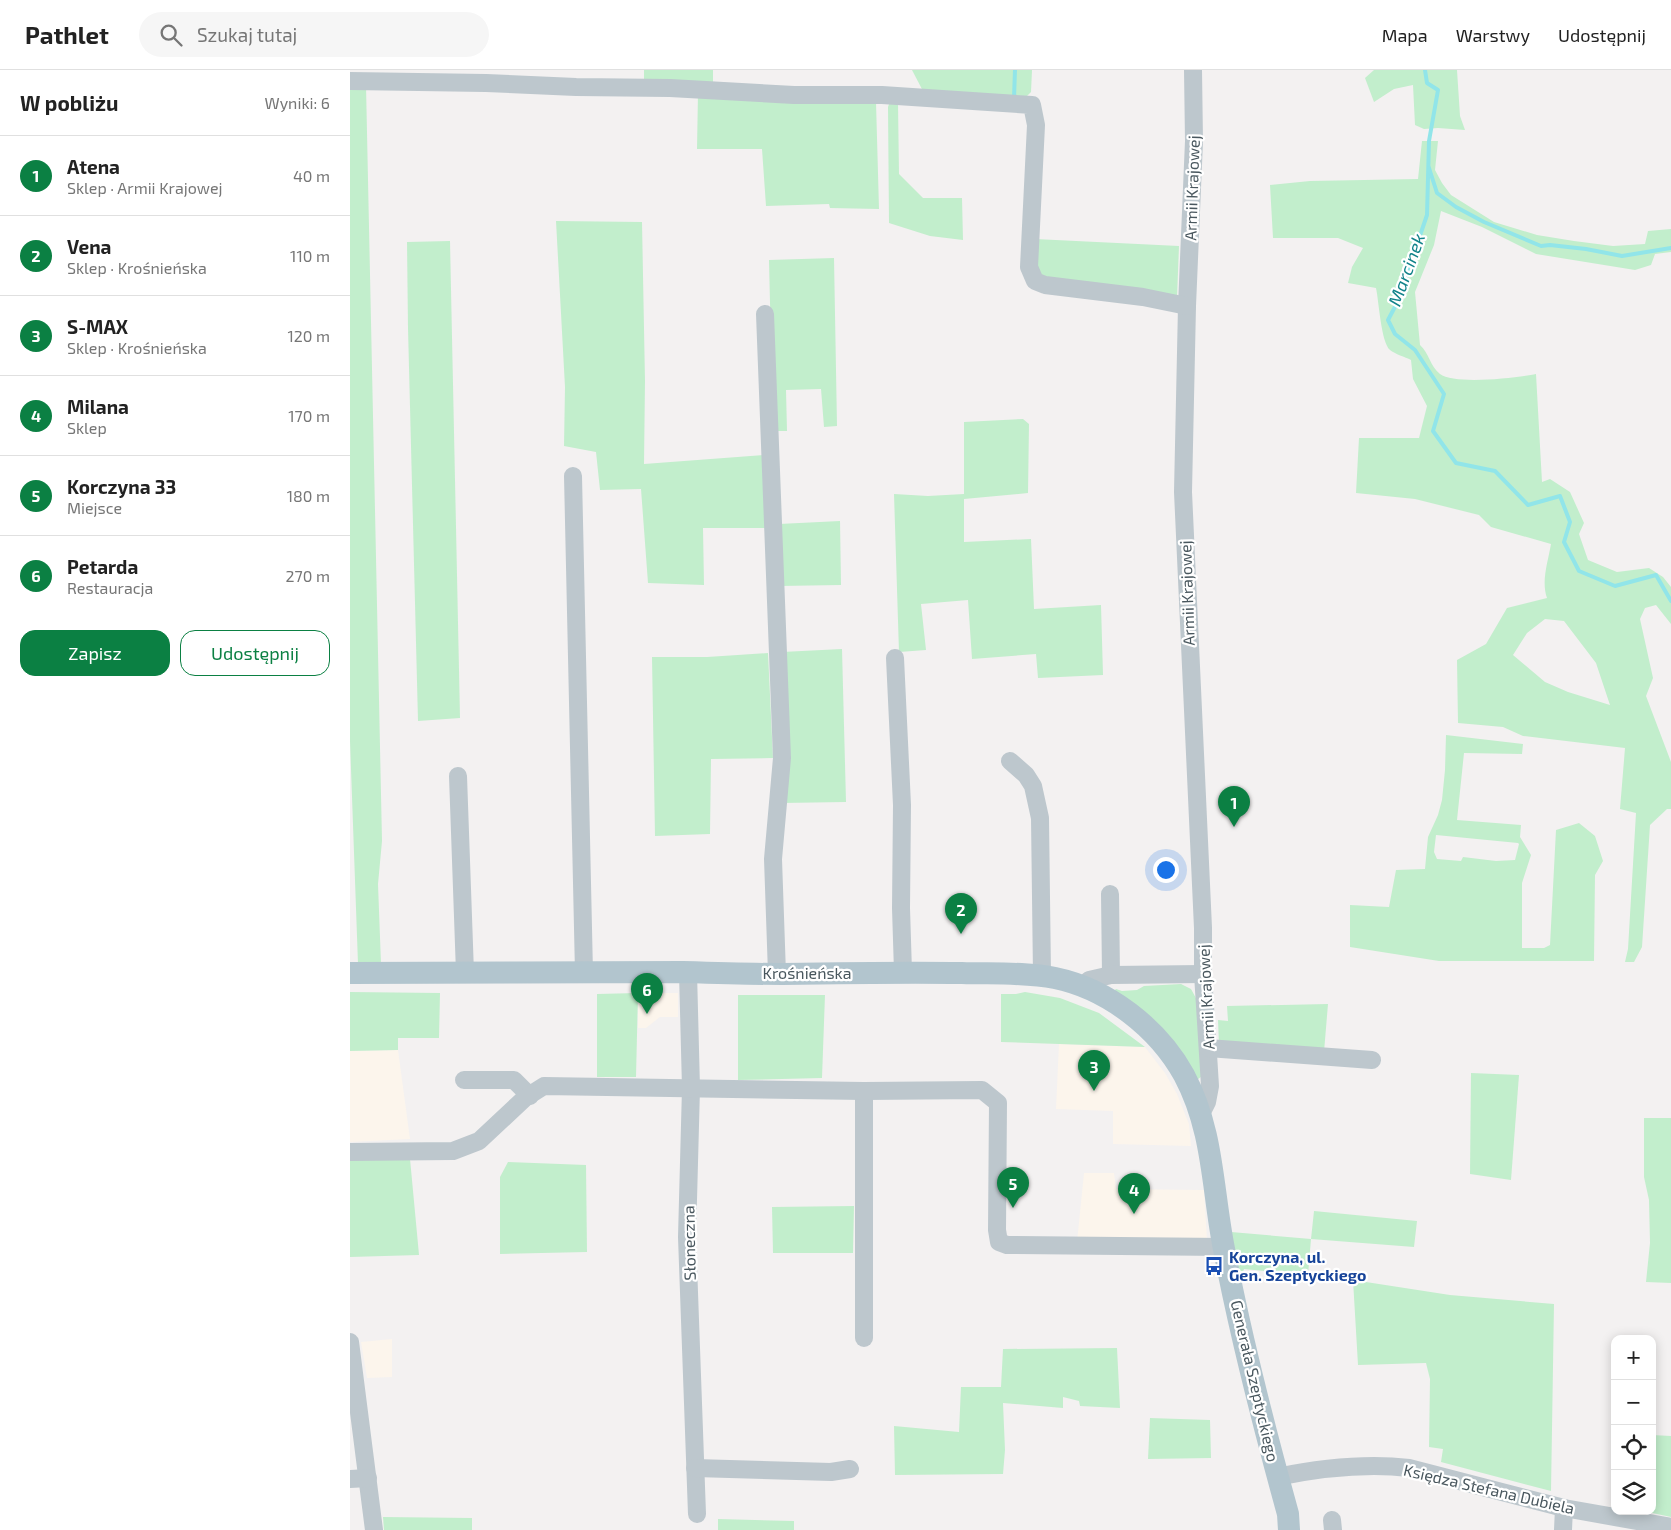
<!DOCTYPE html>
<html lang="pl">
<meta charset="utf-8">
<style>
:root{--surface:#fff;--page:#f6f6f6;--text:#222;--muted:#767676;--line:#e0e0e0;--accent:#0b8043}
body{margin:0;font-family:"Exo 2",sans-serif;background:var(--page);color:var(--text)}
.controls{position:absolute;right:15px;bottom:15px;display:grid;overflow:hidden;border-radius:10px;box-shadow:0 2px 12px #0003}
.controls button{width:45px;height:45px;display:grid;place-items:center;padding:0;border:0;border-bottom:1px solid var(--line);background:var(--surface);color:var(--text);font:25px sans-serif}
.you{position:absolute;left:815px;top:799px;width:18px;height:18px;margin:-12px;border:4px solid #fff;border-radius:50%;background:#1a73e8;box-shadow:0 0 0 8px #1a73e833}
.badge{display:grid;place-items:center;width:32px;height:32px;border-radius:50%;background:var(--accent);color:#fff;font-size:16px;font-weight:700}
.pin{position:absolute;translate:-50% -41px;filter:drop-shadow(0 1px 2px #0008)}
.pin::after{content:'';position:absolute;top:26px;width:18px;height:15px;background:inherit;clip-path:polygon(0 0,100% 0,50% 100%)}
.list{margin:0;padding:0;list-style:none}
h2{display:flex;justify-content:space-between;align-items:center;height:65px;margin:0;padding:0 20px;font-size:21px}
h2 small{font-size:16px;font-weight:400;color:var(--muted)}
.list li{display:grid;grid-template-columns:32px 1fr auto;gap:15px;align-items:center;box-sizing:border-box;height:80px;padding:0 20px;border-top:1px solid var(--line)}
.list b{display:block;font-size:19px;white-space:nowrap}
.list p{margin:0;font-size:16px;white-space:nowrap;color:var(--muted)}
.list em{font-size:16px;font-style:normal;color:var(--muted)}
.actions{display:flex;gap:10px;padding:15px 20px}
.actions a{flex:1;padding:11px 0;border:1px solid var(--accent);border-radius:15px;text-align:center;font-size:18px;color:var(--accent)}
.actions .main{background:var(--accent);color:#fff}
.icon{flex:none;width:28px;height:28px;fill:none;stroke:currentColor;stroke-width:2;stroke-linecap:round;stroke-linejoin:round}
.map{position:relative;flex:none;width:1321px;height:1460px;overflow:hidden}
header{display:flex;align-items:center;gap:30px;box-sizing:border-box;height:70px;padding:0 25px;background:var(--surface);border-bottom:1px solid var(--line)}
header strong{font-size:24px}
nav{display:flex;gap:28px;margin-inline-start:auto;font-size:18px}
.search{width:350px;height:45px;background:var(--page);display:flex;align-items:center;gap:12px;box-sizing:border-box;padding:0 18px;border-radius:28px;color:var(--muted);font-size:19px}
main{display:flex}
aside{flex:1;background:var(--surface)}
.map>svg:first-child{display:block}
.commercial{fill:#fcf5ec}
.green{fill:#c2eecc;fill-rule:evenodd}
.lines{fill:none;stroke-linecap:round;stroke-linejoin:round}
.stream{stroke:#91e5e9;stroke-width:4}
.minor{stroke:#bdc7cd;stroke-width:18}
.major{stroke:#b2c5ce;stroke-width:22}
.labels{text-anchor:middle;stroke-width:4.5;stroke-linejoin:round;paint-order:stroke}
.street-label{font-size:16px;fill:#49575e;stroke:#fff}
.transit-label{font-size:16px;font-weight:bold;fill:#164399;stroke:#fff;text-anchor:start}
.water-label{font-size:18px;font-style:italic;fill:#12838a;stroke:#fff}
</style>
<header>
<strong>Pathlet</strong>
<div class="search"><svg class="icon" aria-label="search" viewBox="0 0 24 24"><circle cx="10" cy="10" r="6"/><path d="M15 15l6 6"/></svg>Szukaj tutaj</div>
<nav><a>Mapa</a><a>Warstwy</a><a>Udostępnij</a></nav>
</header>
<main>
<aside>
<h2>W pobliżu<small>Wyniki: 6</small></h2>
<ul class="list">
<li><span class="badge">1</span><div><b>Atena</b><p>Sklep · Armii Krajowej</p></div><em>40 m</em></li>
<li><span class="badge">2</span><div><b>Vena</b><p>Sklep · Krośnieńska</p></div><em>110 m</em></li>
<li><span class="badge">3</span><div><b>S-MAX</b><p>Sklep · Krośnieńska</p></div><em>120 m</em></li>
<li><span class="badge">4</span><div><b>Milana</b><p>Sklep</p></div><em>170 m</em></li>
<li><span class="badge">5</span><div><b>Korczyna 33</b><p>Miejsce</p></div><em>180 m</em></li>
<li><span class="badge">6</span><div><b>Petarda</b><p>Restauracja</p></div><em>270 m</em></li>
</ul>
<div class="actions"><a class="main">Zapisz</a><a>Udostępnij</a></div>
</aside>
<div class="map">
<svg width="1321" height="1460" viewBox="0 0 1321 1460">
<rect width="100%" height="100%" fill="#f3f1f1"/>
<!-- commercial -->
<g class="commercial">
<polygon points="288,923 328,923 328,947 310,947 296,958 288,958"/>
<polygon points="709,974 795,977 815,1003 827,1024 839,1054 841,1076 763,1074 763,1041 706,1039"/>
<polygon points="48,980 60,1069 0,1072 0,981"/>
<polygon points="734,1103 764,1103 766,1119 854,1120 857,1170 727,1172"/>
<polygon points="42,1269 42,1307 17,1308 11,1272"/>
</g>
<!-- green -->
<g class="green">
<polygon points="294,0 363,0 363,14 294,12"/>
<polygon points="562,0 682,0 681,22 675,28 574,23"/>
<polygon points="1024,0 1107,0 1110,46 1115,60 1088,58 1074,59 1065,55 1063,15 1044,19 1024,32 1015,8"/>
<polygon points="0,14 16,15 32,771 28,814 31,894 8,894 0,671"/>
<polygon points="348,23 526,32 529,139 480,138 479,134 416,136 412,79 347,79"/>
<polygon points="540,31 548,33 549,104 573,128 612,128 613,170 580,166 539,153 538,37"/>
<path d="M1072,71H1088L1085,100L1092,113L1101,125L1144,152L1187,165L1224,171L1263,176L1295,174L1298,161L1321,159V182L1305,184L1301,195L1285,200L1186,184L1132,157L1091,141L1084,175L1065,222L1070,275C1079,283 1080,296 1090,304C1104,315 1167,308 1186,304L1192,412L1200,409L1220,422L1234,453L1229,464L1238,490L1267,502L1299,498L1313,507L1321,517V554L1306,535L1295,538L1290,549L1303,608L1296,626L1321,692V739H1317L1300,755L1292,877L1284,892H1275L1278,879L1286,743L1270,739L1275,678L1173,666L1153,657L1108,653L1107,590L1136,574L1157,538L1197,528C1191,511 1198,492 1201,474L1141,457L1129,445L1065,429L1006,423L1009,368H1069L1077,336L1063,309L1061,290C1055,287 1045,284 1040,280C1031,272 1029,232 1026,218L998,213L1002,197L1013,178L988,168H923L920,115L960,111L1068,109ZM1195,549L1214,551L1246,593L1260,635L1218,622L1195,612L1163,585L1177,563Z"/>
<polygon points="206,151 292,152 295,311 294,394 414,385 416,458 353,458 354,515 298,513 291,419 250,420 246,382 214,376 215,317"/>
<polygon points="685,169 829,176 827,228 695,210 687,204"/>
<polygon points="100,171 110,648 68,651 58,258 57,172"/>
<polygon points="484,188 487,356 474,357 471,319 436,320 437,361 423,361 419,190"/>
<polygon points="673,349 679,354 678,423 614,429 614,472 681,469 684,539 751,535 753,605 688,608 686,584 622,589 618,530 571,534 576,580 549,582 544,424 578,426 614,424 614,352"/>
<polygon points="490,451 491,515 429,516 429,454"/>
<polygon points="492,579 496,732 432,733 432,582"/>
<polygon points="418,583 423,688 361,689 360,764 305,766 302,587 357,587"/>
<path d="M1096,665L1173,674L1172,684L1114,683L1107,750L1171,755L1170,767L1181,785L1172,813V878H1194L1200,875L1206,760L1229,753L1245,766L1253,791L1245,805L1244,891H1089L1000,877V835L1039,837L1046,800L1075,799L1078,767L1088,745L1092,730L1095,700ZM1086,765L1168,773L1169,774L1165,790L1146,791L1113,787L1111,791L1087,789L1084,782Z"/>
<polygon points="831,914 841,919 847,930 852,1006 847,1010 764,921 766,919 772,921 787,920 794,916"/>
<polygon points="0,922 90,923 89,968 48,968 48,980 0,981"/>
<polygon points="675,922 710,928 749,943 795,977 651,972 651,924 666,924"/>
<polygon points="288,923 286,1007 247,1007 247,924"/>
<polygon points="388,925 475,925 472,1008 388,1010"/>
<polygon points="978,934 974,982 869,975 868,950 878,951 877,936"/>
<polygon points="1121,1003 1169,1005 1161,1110 1120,1104"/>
<polygon points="1294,1048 1321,1048 1321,1213 1296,1212 1300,1173 1299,1130 1294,1107"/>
<polygon points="60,1089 69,1185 0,1187 0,1090"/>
<polygon points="158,1092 236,1095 237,1182 150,1184 150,1107"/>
<polygon points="504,1136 503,1183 423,1183 422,1137"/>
<polygon points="964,1141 1067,1151 1064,1177 961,1169 958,1205 894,1199 893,1203 885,1195 881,1162 961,1169"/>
<polygon points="1003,1210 1100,1225 1204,1234 1201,1421 1091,1392 1093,1379 1079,1377 1080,1309 1076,1293 1008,1295"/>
<polygon points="767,1278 770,1338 730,1336 729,1331 713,1327 713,1338 653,1333 655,1380 653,1404 545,1405 544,1356 609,1362 611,1317 651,1317 653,1279"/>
<polygon points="800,1348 860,1350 861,1388 798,1389"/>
<polygon points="1302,1365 1321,1366 1321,1447 1293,1441 1302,1441"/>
<polygon points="33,1447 122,1448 122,1460 34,1460"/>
<polygon points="368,1449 444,1451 444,1460 368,1460"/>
</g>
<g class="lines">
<!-- stream -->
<g class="stream">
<polyline points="1075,0 1077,13 1088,20 1079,71 1077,145 1047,233 1038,250 1045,264 1065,280 1094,324 1083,361 1106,393 1145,401 1178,435 1210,426 1220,452 1214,472 1229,501 1265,516 1306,505 1321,531"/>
<polyline points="664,28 665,0"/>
<polyline points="1079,98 1087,123 1106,137 1134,152 1191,176 1200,175 1236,179 1272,186 1321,178"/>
</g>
<!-- minor -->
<g class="minor">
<polyline points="843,0 844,71 837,236 833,422 853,858 853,904 860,1016 857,1032 851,1044"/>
<polyline points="0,11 136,13 226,17 320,18 444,25 532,25 682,35 686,55 679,197 685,211 695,215 793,227 837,236"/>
<polyline points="415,244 432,688 423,789 427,904"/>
<polyline points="223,406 234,903"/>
<polyline points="545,588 552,735 551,838 553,902"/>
<polyline points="660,691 676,705 683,716 690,748 692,906"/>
<polyline points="108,706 115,903"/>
<polyline points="760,824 761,905"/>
<polyline points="338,902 341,1018 337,1167 347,1444"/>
<polyline points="732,917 739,910 761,905 853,904"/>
<polyline points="858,978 1022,990"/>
<polyline points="114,1010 164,1010 180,1026"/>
<polyline points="514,1021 514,1268"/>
<polyline points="0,1082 103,1081 129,1071 175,1028 194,1016 514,1021 632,1020 648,1033 647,1160 649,1172 657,1175 874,1177"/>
<polyline points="0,1272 24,1460"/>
<polyline points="345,1398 481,1402 500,1399"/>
<path d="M927,1407C971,1398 1015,1393 1059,1398L1214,1438L1321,1457"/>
<polyline points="0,1409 18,1408"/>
<polyline points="982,1450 983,1460"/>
<polyline points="1213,1460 1214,1438"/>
</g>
<!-- major -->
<path class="major" d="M0,903C111,903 222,902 333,902C366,903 399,904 432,904C492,903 552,902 612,903C642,904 675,902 705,908C758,919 808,958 834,1005C864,1061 862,1119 874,1179C891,1268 914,1357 938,1444L939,1460"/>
</g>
<!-- icons -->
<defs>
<g id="bus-bare" transform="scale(1.5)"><path d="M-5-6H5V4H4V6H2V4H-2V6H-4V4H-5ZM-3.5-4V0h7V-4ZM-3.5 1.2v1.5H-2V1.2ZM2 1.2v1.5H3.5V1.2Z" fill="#1a4fb4" stroke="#fff" stroke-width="2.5" paint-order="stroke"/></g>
</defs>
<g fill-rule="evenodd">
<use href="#bus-bare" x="864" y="1196"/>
</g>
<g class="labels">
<!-- street labels -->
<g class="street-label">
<text transform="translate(842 118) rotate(-88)" y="6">Armii Krajowej</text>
<text transform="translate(837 523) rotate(-92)" y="6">Armii Krajowej</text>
<text x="457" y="909">Krośnieńska</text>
<text transform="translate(856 927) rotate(-93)" y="6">Armii Krajowej</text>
<text transform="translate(339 1173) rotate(-91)" y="6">Słoneczna</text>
<text transform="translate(905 1311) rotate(77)" y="6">Generała Szeptyckiego</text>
<text transform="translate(1139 1419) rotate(13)" y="6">Księdza Stefana Dubiela</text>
</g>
<!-- transit labels -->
<g class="transit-label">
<text x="879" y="1193">Korczyna, ul.<tspan x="879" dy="18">Gen. Szeptyckiego</tspan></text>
</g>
<!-- water labels -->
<g class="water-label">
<text transform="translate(1057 200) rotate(-70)" y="6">Marcinek</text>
</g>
</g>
</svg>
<div class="controls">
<button>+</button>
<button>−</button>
<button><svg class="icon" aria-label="locate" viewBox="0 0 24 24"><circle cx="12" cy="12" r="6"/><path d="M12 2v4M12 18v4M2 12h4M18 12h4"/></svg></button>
<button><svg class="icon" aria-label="layers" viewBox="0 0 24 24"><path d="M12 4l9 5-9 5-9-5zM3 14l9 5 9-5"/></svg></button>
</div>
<div class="you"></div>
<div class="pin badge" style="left:884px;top:757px">1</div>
<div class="pin badge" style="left:611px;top:864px">2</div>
<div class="pin badge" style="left:744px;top:1021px">3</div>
<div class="pin badge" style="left:784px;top:1144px">4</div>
<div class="pin badge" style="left:663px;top:1138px">5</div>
<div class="pin badge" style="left:297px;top:944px">6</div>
</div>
</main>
